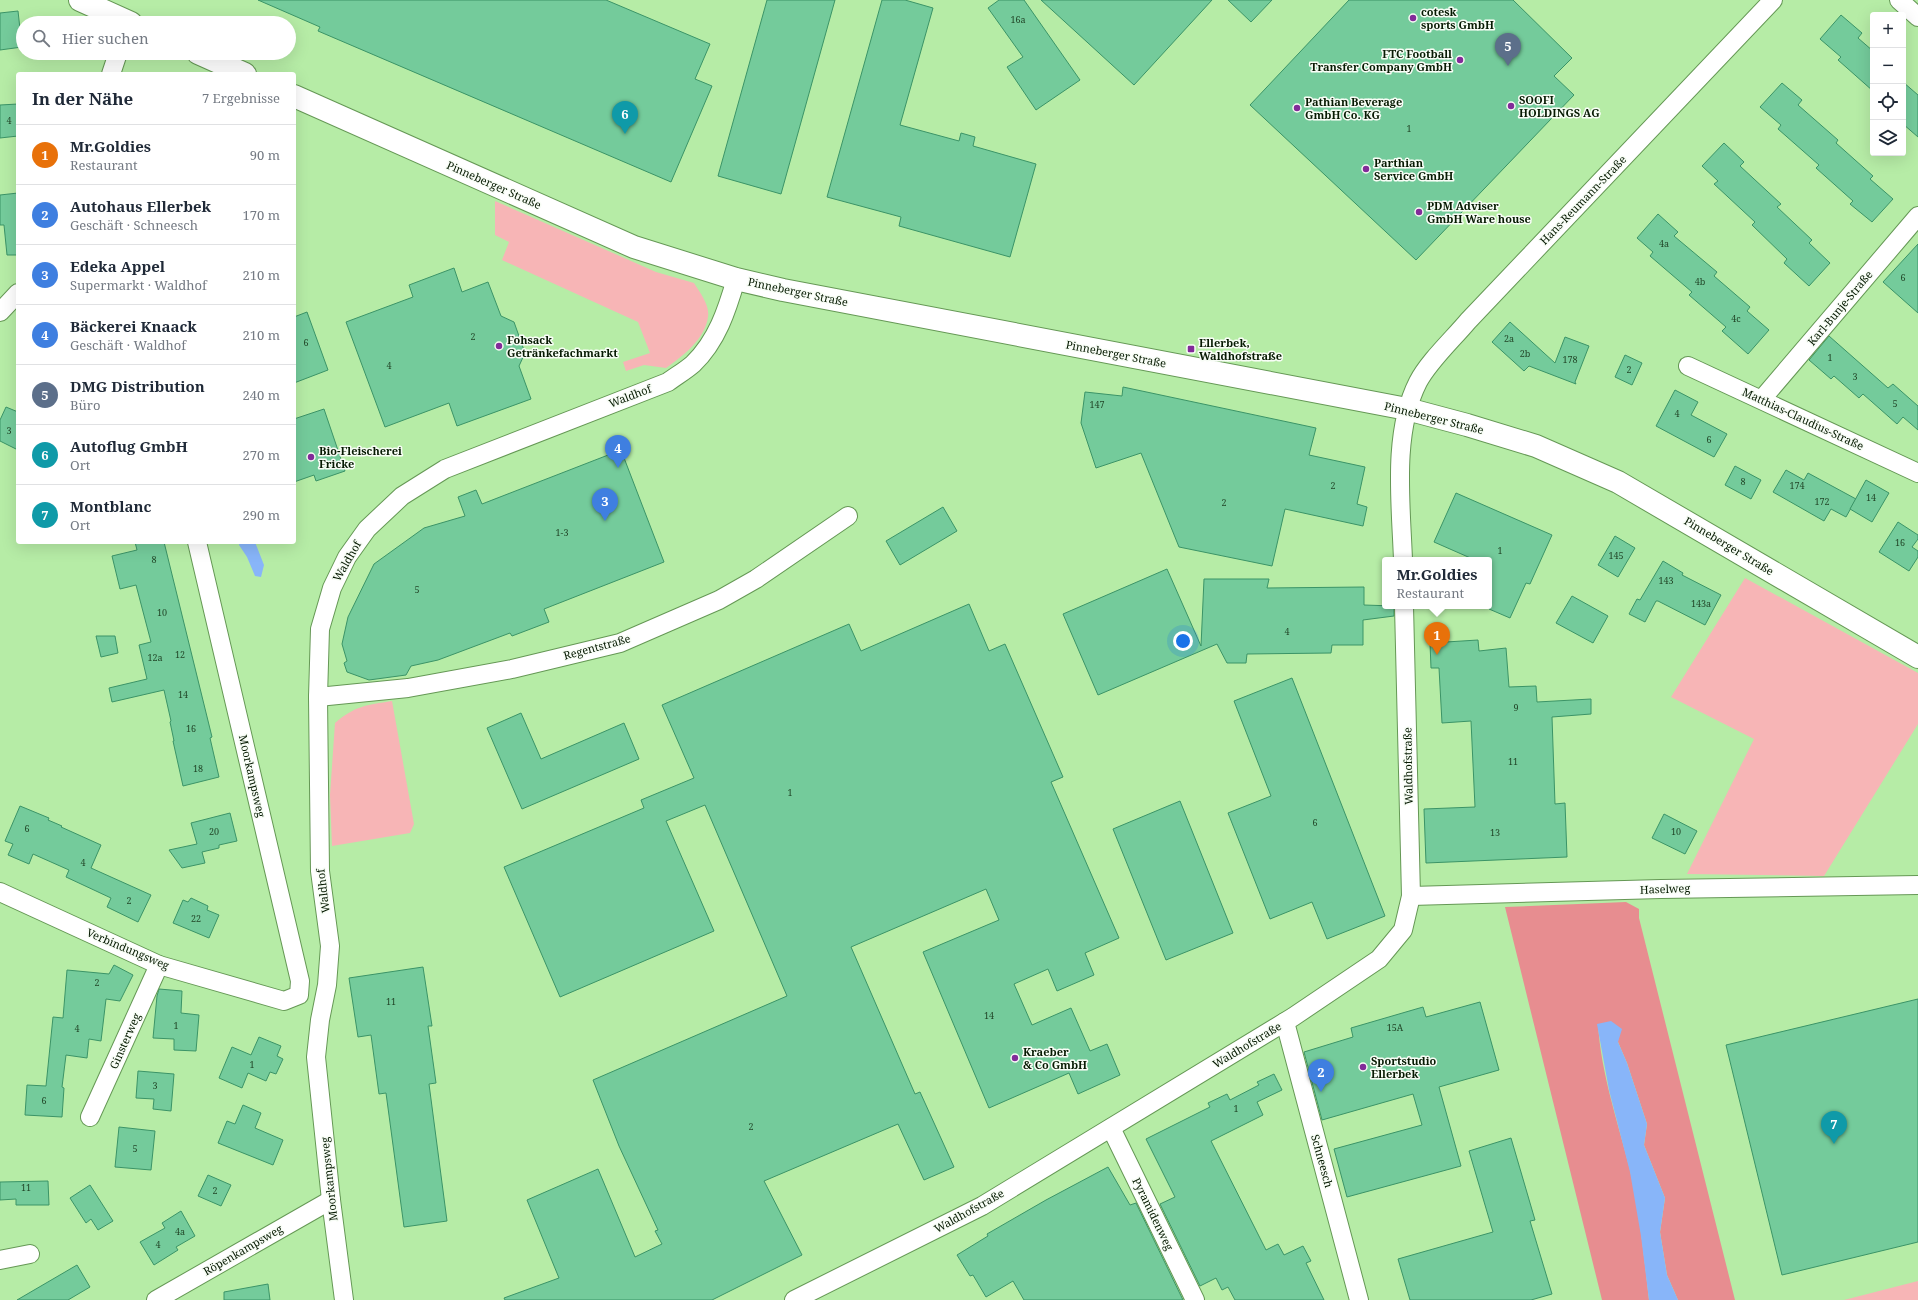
<!DOCTYPE html>
<html lang="de">
<meta charset="utf-8">
<style>
:root{--surface:#fff;--page:#f6f6f7;--text:#1f2937;--muted:#747a83;--line:#e0e1e3;--accent:#822b99}
body{margin:0;font-family:"Noto Serif",serif;background:var(--page);color:var(--text)}
.controls{position:absolute;right:12px;top:12px;display:grid;overflow:hidden;border-radius:4px;box-shadow:0 4px 16px #0002}
.controls button{width:36px;height:36px;display:grid;place-items:center;padding:0;border:0;border-bottom:1px solid var(--line);background:var(--surface);color:var(--text);font:20px sans-serif}
.you{position:absolute;left:1183px;top:641px;width:14px;height:14px;margin:-10px;border:3px solid #fff;border-radius:50%;background:#1a73e8;box-shadow:0 0 0 6px #1a73e833}
.badge{display:grid;place-items:center;width:26px;height:26px;border-radius:50%;background:var(--accent);color:#fff;font-size:13px;font-weight:700}
.pin{position:absolute;translate:-50% -33px;filter:drop-shadow(0 1px 2px #0008)}
.pin::after{content:'';position:absolute;top:21px;width:14px;height:12px;background:inherit;clip-path:polygon(0 0,100% 0,50% 100%)}
.popup{position:absolute;left:1382px;top:557px;width:110px;height:52px;box-sizing:border-box;display:grid;place-content:center;border-radius:4px;background:var(--surface);filter:drop-shadow(0 1px 3px #0005);font-size:13px;white-space:nowrap;color:var(--muted)}
.popup b{font-size:15px;color:var(--text)}
.popup::after{content:'';position:absolute;left:50%;top:100%;margin-left:-8px;border:8px solid transparent;border-top-color:var(--surface)}
.list{margin:0;padding:0;list-style:none}
h2{display:flex;justify-content:space-between;align-items:center;height:52px;margin:0;padding:0 16px;font-size:17px}
h2 small{font-size:13px;font-weight:400;color:var(--muted)}
.list li{display:grid;grid-template-columns:26px 1fr auto;gap:12px;align-items:center;box-sizing:border-box;height:60px;padding:0 16px;border-top:1px solid var(--line)}
.list b{display:block;font-size:15px;white-space:nowrap}
.list p{margin:0;font-size:13px;white-space:nowrap;color:var(--muted)}
.list em{font-size:13px;font-style:normal;color:var(--muted)}
.icon{flex:none;width:22px;height:22px;fill:none;stroke:currentColor;stroke-width:2;stroke-linecap:round;stroke-linejoin:round}
.map{position:relative;flex:none;width:1918px;height:1300px;overflow:hidden}
.search{position:absolute;background:var(--surface);box-shadow:0 4px 16px #0002;left:16px;top:16px;width:280px;height:44px;display:flex;align-items:center;gap:10px;box-sizing:border-box;padding:0 14px;border-radius:22px;color:var(--muted);font-size:15px}
.panel{position:absolute;background:var(--surface);box-shadow:0 4px 16px #0002;left:16px;top:72px;width:280px;height:472px;border-radius:4px}
.map>svg:first-child{display:block}
.green{fill:#f7b5b6}
.forest{fill:#e78d90}
.water{fill:#88b5f9}
.building{fill:#74cb9b;stroke:#3b9467}
.lines{fill:none;stroke-linecap:round;stroke-linejoin:round}
.minor-casing{stroke:#659855;stroke-width:20}
.major-casing{stroke:#659855;stroke-width:24}
.minor{stroke:#fff;stroke-width:18}
.major{stroke:#fff;stroke-width:22}
.poi-dot{fill:#822b99;stroke:#f8fdf6;stroke-width:1.5}
.labels{text-anchor:middle;stroke-width:3;stroke-linejoin:round;paint-order:stroke}
.number-label{font-size:9px;fill:#224628}
.poi-label{font-size:11px;font-weight:bold;fill:#061a02;stroke:#f8fdf6;text-anchor:start}
.street-label{font-size:11px;fill:#061a02;stroke:#f8fdf6}
</style>
<div class="map">
<svg width="1918" height="1300" viewBox="0 0 1918 1300">
<rect width="100%" height="100%" fill="#b6eca6"/>
<!-- green -->
<g class="green">
<path d="M495,201L656,272L694,283C700,293 710,305 708,317C705,339 683,356 666,368L644,365L626,371L623,362L650,353L638,322L502,260L509,242L495,235Z"/>
<polygon points="1745,578 1918,673 1918,724 1824,876 1687,874 1754,739 1671,697"/>
<path d="M392,701L414,824L410,833L332,846L330,795L335,723C355,706 366,705 392,701Z"/>
<polygon points="1918,1281 1918,1300 1844,1300"/>
</g>
<!-- forest -->
<path class="forest" d="M1626,902L1639,909V918L1735,1300H1678L1667,1275L1660,1232L1665,1198L1644,1145L1647,1124L1627,1063L1618,1042L1598,1024C1601,1074 1618,1122 1630,1170C1640,1213 1644,1257 1649,1300H1602L1505,907Z"/>
<!-- water -->
<g class="water">
<polygon points="240,542 255,542 264,565 261,577 255,576 247,557 239,545"/>
<polygon points="1611,1021 1622,1029 1618,1042 1627,1063 1647,1124 1644,1145 1665,1198 1660,1232 1667,1275 1678,1300 1649,1300 1641,1236 1630,1172 1609,1090 1597,1024"/>
</g>
<!-- building -->
<g class="building">
<polygon points="258,0 606,0 710,44 695,79 712,86 671,182 318,31 320,27"/>
<polygon points="767,0 835,0 781,194 718,176"/>
<polygon points="882,0 905,0 933,8 900,125 959,141 961,133 975,137 973,146 1036,164 1010,257 899,226 901,217 827,197"/>
<polygon points="999,0 1024,0 1080,80 1036,110 1007,67 1023,57 988,8"/>
<polygon points="1041,0 1212,0 1134,85"/>
<polygon points="1228,0 1272,0 1251,22"/>
<polygon points="1349,0 1513,0 1572,58 1554,76 1574,95 1416,260 1250,105"/>
<polygon points="18,11 22,47 0,50 0,13"/>
<polygon points="1841,15 1862,33 1858,38 1873,51 1873,91 1838,60 1841,57 1820,39"/>
<polygon points="1903,82 1918,95 1918,137 1903,124"/>
<polygon points="1782,83 1802,100 1798,105 1838,140 1836,143 1873,176 1870,179 1893,199 1872,222 1850,204 1853,201 1816,168 1819,165 1778,129 1781,125 1760,107"/>
<polygon points="18,104 18,136 0,138 0,105"/>
<polygon points="1724,143 1744,162 1740,166 1781,204 1777,207 1812,240 1809,243 1830,263 1809,286 1784,263 1787,259 1752,225 1755,222 1714,184 1718,181 1702,166"/>
<polygon points="18,193 18,255 7,255 4,225 0,225 0,195"/>
<polygon points="1658,214 1678,232 1674,236 1717,272 1714,276 1750,307 1747,311 1769,330 1748,354 1722,331 1726,327 1689,295 1692,292 1650,256 1653,252 1637,238"/>
<polygon points="1918,244 1918,313 1883,282"/>
<polygon points="454,268 462,292 488,282 501,316 514,322 525,353 519,366 531,399 457,426 449,403 385,427 346,322 413,297 409,285"/>
<polygon points="307,312 328,370 294,383 294,317"/>
<polygon points="1510,322 1555,363 1565,337 1589,346 1575,382 1576,384 1529,366 1524,371 1492,342"/>
<polygon points="1829,336 1888,388 1893,384 1918,406 1918,430 1903,417 1897,424 1863,394 1859,398 1834,376 1831,379 1809,360"/>
<polygon points="1625,355 1642,363 1632,385 1615,377"/>
<polygon points="1123,387 1316,428 1309,455 1365,467 1357,504 1367,507 1363,526 1285,509 1272,566 1179,547 1141,453 1096,468 1081,423 1085,392 1122,396"/>
<polygon points="1675,390 1698,402 1691,415 1727,434 1714,457 1656,426"/>
<polygon points="6,407 18,412 18,450 0,441 0,420"/>
<polygon points="324,409 345,471 316,481 314,475 294,482 294,419"/>
<polygon points="621,450 664,562 544,609 549,622 512,636 510,633 438,660 411,666 406,675 369,680 347,672 344,663 347,661 342,644 348,617 374,564 424,528 465,516 458,497 476,490 482,504"/>
<polygon points="1735,466 1761,480 1751,499 1725,485"/>
<polygon points="1786,470 1804,480 1808,473 1856,499 1846,517 1831,509 1824,521 1773,492"/>
<polygon points="1866,480 1889,493 1872,522 1850,509"/>
<polygon points="1456,493 1552,535 1530,584 1526,583 1510,618 1489,609 1489,560 1475,560 1434,542"/>
<polygon points="943,507 957,531 900,565 886,541"/>
<polygon points="1898,522 1918,535 1918,539 1912,547 1918,551 1918,557 1909,571 1879,552"/>
<polygon points="1615,536 1635,548 1618,577 1598,565"/>
<polygon points="135,542 164,542 212,737 210,738 219,777 183,786 173,741 174,741 170,722 171,721 164,690 112,702 109,688 147,679 139,645 151,642 136,585 120,589 112,556 137,550"/>
<polygon points="1663,561 1683,573 1682,575 1721,595 1705,625 1658,601 1656,601 1645,622 1629,614 1637,599 1640,600"/>
<polygon points="1167,569 1201,646 1204,579 1269,579 1267,588 1364,587 1364,605 1394,606 1394,616 1363,620 1363,645 1332,645 1331,653 1247,654 1246,663 1227,663 1217,644 1098,695 1063,614"/>
<polygon points="1572,596 1608,616 1593,643 1556,623"/>
<polygon points="969,604 989,651 1005,644 1063,777 1051,782 1119,938 1085,953 1094,975 1057,991 1048,969 1014,984 1032,1025 1071,1008 1090,1051 1107,1044 1120,1075 1078,1094 1069,1073 989,1108 923,952 999,920 986,889 851,947 915,1094 920,1092 954,1167 924,1180 898,1124 764,1181 802,1255 712,1300 505,1300 504,1298 559,1278 527,1200 598,1169 635,1257 662,1244 655,1231 658,1230 619,1146 593,1080 787,996 705,805 666,821 714,931 560,997 504,867 644,808 641,800 694,778 662,705 849,624 861,651"/>
<polygon points="96,636 115,636 118,653 101,657"/>
<polygon points="1478,640 1479,651 1506,648 1509,687 1536,686 1537,702 1591,699 1591,714 1552,717 1555,804 1565,803 1567,857 1426,863 1424,809 1475,807 1471,721 1442,723 1439,668 1431,668 1430,643"/>
<polygon points="1292,678 1385,916 1327,939 1312,902 1270,919 1228,813 1271,796 1234,701"/>
<polygon points="521,713 541,759 624,723 639,759 522,809 487,728"/>
<polygon points="1180,801 1233,933 1166,960 1113,829"/>
<polygon points="20,806 49,818 48,820 62,826 61,827 101,845 91,868 151,895 138,922 107,907 111,898 66,877 69,870 33,854 29,864 8,855 13,844 5,841"/>
<polygon points="230,813 237,841 219,845 219,848 202,852 205,863 182,868 169,850 197,844 191,823"/>
<polygon points="1664,814 1697,831 1685,854 1652,838"/>
<polygon points="191,898 208,906 207,910 219,915 209,938 173,923 183,900 188,902"/>
<polygon points="114,965 133,975 120,1001 106,999 101,1041 89,1039 87,1058 66,1055 62,1087 64,1088 62,1117 25,1115 27,1085 46,1086 53,1017 63,1018 67,970 109,974"/>
<polygon points="423,967 432,1026 428,1026 436,1083 429,1084 447,1221 404,1227 386,1093 379,1094 371,1035 358,1037 349,978"/>
<polygon points="159,989 182,991 181,1013 199,1015 196,1051 174,1050 174,1039 153,1038 157,996"/>
<polygon points="1918,999 1918,1242 1782,1275 1726,1045"/>
<polygon points="1480,1002 1499,1070 1439,1087 1461,1166 1347,1197 1334,1149 1422,1125 1413,1094 1322,1120 1304,1052 1353,1037 1351,1028 1423,1007 1426,1017"/>
<polygon points="259,1037 281,1046 277,1056 283,1059 276,1074 270,1072 266,1081 248,1073 242,1088 219,1078 232,1047 251,1055"/>
<polygon points="138,1071 174,1074 171,1111 153,1109 154,1099 136,1098"/>
<polygon points="1274,1074 1282,1090 1257,1102 1263,1115 1211,1141 1266,1250 1278,1244 1284,1255 1303,1246 1311,1261 1306,1263 1324,1300 1235,1300 1228,1287 1222,1290 1216,1278 1200,1286 1160,1204 1175,1197 1146,1139 1210,1107 1208,1103 1227,1094 1230,1100 1259,1085 1257,1082"/>
<polygon points="243,1105 261,1113 255,1128 283,1140 273,1165 218,1143 227,1121 235,1124"/>
<polygon points="119,1127 155,1131 151,1170 115,1167"/>
<polygon points="1511,1138 1535,1220 1530,1221 1552,1294 1531,1300 1410,1300 1398,1259 1493,1232 1469,1151"/>
<polygon points="1108,1167 1130,1205 1136,1203 1183,1300 1024,1300 1013,1281 986,1297 973,1275 970,1276 957,1255 988,1236 987,1234 1046,1200"/>
<polygon points="208,1175 231,1185 221,1206 198,1196"/>
<polygon points="48,1181 49,1205 16,1205 16,1199 0,1200 0,1182"/>
<polygon points="90,1185 113,1221 98,1230 91,1219 86,1223 70,1198"/>
<polygon points="181,1211 195,1236 176,1247 178,1250 154,1265 140,1242 165,1228 162,1223"/>
<polygon points="77,1265 90,1287 68,1300 17,1300"/>
<polygon points="268,1284 270,1300 224,1300 224,1292"/>
</g>
<g class="lines">
<!-- minor casing -->
<g class="minor-casing">
<g id="minor">
<polyline points="1899,0 1918,17"/>
<polyline points="111,74 118,53"/>
<polyline points="0,312 18,293"/>
<polyline points="1688,366 1918,473"/>
<polyline points="1762,399 1918,216"/>
<path d="M1403,560C1401,504 1392,433 1418,382C1429,361 1453,339 1468,321L1773,0"/>
<polyline points="318,697 408,688 512,669 620,643 719,600 756,579 848,516"/>
<polyline points="0,892 159,965 284,1001 299,995 300,981 197,542"/>
<polyline points="1411,896 1661,889 1918,885"/>
<polyline points="1285,1022 1359,1300"/>
<polyline points="90,1117 159,965"/>
<polyline points="1111,1128 1195,1300"/>
<polyline points="0,1260 30,1254"/>
<polyline points="156,1300 331,1200"/>
<path d="M344,1300L331,1200L316,1057L320,1020L327,985L330,946L320,871L318,697L320,629L332,588L347,557L367,529L402,496L445,469L668,382C676,376 685,371 693,364C717,341 727,310 736,279"/>
<polyline points="794,1300 982,1206 1293,1017 1379,959 1403,930 1411,896 1404,606"/>
</g>
</g>
<!-- major casing -->
<g class="major-casing">
<g id="major">
<polyline points="80,0 131,23"/>
<polyline points="198,53 245,74"/>
<polyline points="294,96 634,247 736,279 783,290 1407,409 1467,425 1536,446 1618,482 1918,657"/>
</g>
</g>
<!-- minor -->
<use href="#minor" class="minor"/>
<!-- major -->
<use href="#major" class="major"/>
</g>
<!-- markers -->
<g class="poi-dot">
<circle cx="1413" cy="18" r="4"/>
<circle cx="1460" cy="60" r="4"/>
<circle cx="1511" cy="106" r="4"/>
<circle cx="1297" cy="108" r="4"/>
<circle cx="1366" cy="169" r="4"/>
<circle cx="1419" cy="212" r="4"/>
<circle cx="499" cy="346" r="4"/>
<rect x="1187" y="345" width="8" height="8" rx="2"/>
<circle cx="311" cy="457" r="4"/>
<circle cx="1015" cy="1058" r="4"/>
<circle cx="1363" cy="1067" r="4"/>
</g>
<g class="labels">
<!-- number labels -->
<g class="number-label">
<text x="1018" y="23">16a</text>
<text x="9" y="124">4</text>
<text x="1409" y="132">1</text>
<text x="1664" y="247">4a</text>
<text x="1903" y="281">6</text>
<text x="1700" y="285">4b</text>
<text x="1736" y="322">4c</text>
<text x="473" y="340">2</text>
<text x="1509" y="342">2a</text>
<text x="306" y="346">6</text>
<text x="1525" y="357">2b</text>
<text x="1830" y="361">1</text>
<text x="1570" y="363">178</text>
<text x="389" y="369">4</text>
<text x="1629" y="373">2</text>
<text x="1855" y="380">3</text>
<text x="1895" y="407">5</text>
<text x="1097" y="408">147</text>
<text x="1677" y="417">4</text>
<text x="9" y="434">3</text>
<text x="1709" y="443">6</text>
<text x="1743" y="485">8</text>
<text x="1333" y="489">2</text>
<text x="1797" y="489">174</text>
<text x="1871" y="501">14</text>
<text x="1822" y="505">172</text>
<text x="1224" y="506">2</text>
<text x="562" y="536">1-3</text>
<text x="1900" y="546">16</text>
<text x="1500" y="554">1</text>
<text x="1616" y="559">145</text>
<text x="154" y="563">8</text>
<text x="1666" y="584">143</text>
<text x="417" y="593">5</text>
<text x="1701" y="607">143a</text>
<text x="162" y="616">10</text>
<text x="1287" y="635">4</text>
<text x="180" y="658">12</text>
<text x="155" y="661">12a</text>
<text x="183" y="698">14</text>
<text x="1516" y="711">9</text>
<text x="191" y="732">16</text>
<text x="1513" y="765">11</text>
<text x="198" y="772">18</text>
<text x="790" y="796">1</text>
<text x="1315" y="826">6</text>
<text x="27" y="832">6</text>
<text x="214" y="835">20</text>
<text x="1676" y="835">10</text>
<text x="1495" y="836">13</text>
<text x="83" y="866">4</text>
<text x="129" y="904">2</text>
<text x="196" y="922">22</text>
<text x="97" y="986">2</text>
<text x="391" y="1005">11</text>
<text x="989" y="1019">14</text>
<text x="176" y="1029">1</text>
<text x="1395" y="1031">15A</text>
<text x="77" y="1032">4</text>
<text x="252" y="1068">1</text>
<text x="155" y="1089">3</text>
<text x="44" y="1104">6</text>
<text x="1236" y="1112">1</text>
<text x="751" y="1130">2</text>
<text x="135" y="1152">5</text>
<text x="26" y="1191">11</text>
<text x="215" y="1194">2</text>
<text x="180" y="1235">4a</text>
<text x="158" y="1248">4</text>
</g>
<!-- poi labels -->
<g class="poi-label">
<text x="1421" y="16">cotesk<tspan x="1421" dy="13">sports GmbH</tspan></text>
<text x="1452" y="58" text-anchor="end">FTC Football<tspan x="1452" dy="13">Transfer Company GmbH</tspan></text>
<text x="1519" y="104">SOOFI<tspan x="1519" dy="13">HOLDINGS AG</tspan></text>
<text x="1305" y="106">Pathian Beverage<tspan x="1305" dy="13">GmbH Co. KG</tspan></text>
<text x="1374" y="167">Parthian<tspan x="1374" dy="13">Service GmbH</tspan></text>
<text x="1427" y="210">PDM Adviser<tspan x="1427" dy="13">GmbH Ware house</tspan></text>
<text x="507" y="344">Fohsack<tspan x="507" dy="13">Getränkefachmarkt</tspan></text>
<text x="1199" y="347">Ellerbek,<tspan x="1199" dy="13">Waldhofstraße</tspan></text>
<text x="319" y="455">Bio-Fleischerei<tspan x="319" dy="13">Fricke</tspan></text>
<text x="1023" y="1056">Kraeber<tspan x="1023" dy="13">&amp; Co GmbH</tspan></text>
<text x="1371" y="1065">Sportstudio<tspan x="1371" dy="13">Ellerbek</tspan></text>
</g>
<!-- street labels -->
<g class="street-label">
<text transform="translate(494 185) rotate(24)" y="4">Pinneberger Straße</text>
<text transform="translate(1583 200) rotate(-46)" y="4">Hans-Reumann-Straße</text>
<text transform="translate(798 292) rotate(12)" y="4">Pinneberger Straße</text>
<text transform="translate(1840 308) rotate(-50)" y="4">Karl-Bunje-Straße</text>
<text transform="translate(1116 354) rotate(11)" y="4">Pinneberger Straße</text>
<text transform="translate(630 396) rotate(-21)" y="4">Waldhof</text>
<text transform="translate(1434 418) rotate(14)" y="4">Pinneberger Straße</text>
<text transform="translate(1803 419) rotate(25)" y="4">Matthias-Claudius-Straße</text>
<text transform="translate(1729 546) rotate(31)" y="4">Pinneberger Straße</text>
<text transform="translate(347 561) rotate(-60)" y="4">Waldhof</text>
<text transform="translate(597 647) rotate(-15)" y="4">Regentstraße</text>
<text transform="translate(1408 766) rotate(-91)" y="4">Waldhofstraße</text>
<text transform="translate(252 776) rotate(77)" y="4">Moorkampsweg</text>
<text transform="translate(1665 889) rotate(-2)" y="4">Haselweg</text>
<text transform="translate(323 891) rotate(-97)" y="4">Waldhof</text>
<text transform="translate(128 949) rotate(23)" y="4">Verbindungsweg</text>
<text transform="translate(125 1041) rotate(-66)" y="4">Ginsterweg</text>
<text transform="translate(1247 1045) rotate(-31)" y="4">Waldhofstraße</text>
<text transform="translate(1322 1161) rotate(75)" y="4">Schneesch</text>
<text transform="translate(329 1179) rotate(-96)" y="4">Moorkampsweg</text>
<text transform="translate(969 1211) rotate(-29)" y="4">Waldhofstraße</text>
<text transform="translate(1153 1214) rotate(64)" y="4">Pyramidenweg</text>
<text transform="translate(243 1250) rotate(-30)" y="4">Röpenkampsweg</text>
</g>
</g>
</svg>
<div class="controls">
<button>+</button>
<button>−</button>
<button><svg class="icon" aria-label="locate" viewBox="0 0 24 24"><circle cx="12" cy="12" r="6"/><path d="M12 2v4M12 18v4M2 12h4M18 12h4"/></svg></button>
<button><svg class="icon" aria-label="layers" viewBox="0 0 24 24"><path d="M12 4l9 5-9 5-9-5zM3 14l9 5 9-5"/></svg></button>
</div>
<div class="you"></div>
<div class="pin badge" style="left:1437px;top:655px;background:#e8710a">1</div>
<div class="popup"><b>Mr.Goldies</b>Restaurant</div>
<div class="pin badge" style="left:1321px;top:1092px;background:#3f7fe0">2</div>
<div class="pin badge" style="left:605px;top:521px;background:#3f7fe0">3</div>
<div class="pin badge" style="left:618px;top:468px;background:#3f7fe0">4</div>
<div class="pin badge" style="left:1508px;top:66px;background:#5c6f8a">5</div>
<div class="pin badge" style="left:625px;top:134px;background:#0f9aa8">6</div>
<div class="pin badge" style="left:1834px;top:1144px;background:#0f9aa8">7</div>
<div class="search"><svg class="icon" aria-label="search" viewBox="0 0 24 24"><circle cx="10" cy="10" r="6"/><path d="M15 15l6 6"/></svg>Hier suchen</div>
<section class="panel">
<h2>In der Nähe<small>7 Ergebnisse</small></h2>
<ul class="list">
<li><span class="badge" style="background:#e8710a">1</span><div><b>Mr.Goldies</b><p>Restaurant</p></div><em>90 m</em></li>
<li><span class="badge" style="background:#3f7fe0">2</span><div><b>Autohaus Ellerbek</b><p>Geschäft · Schneesch</p></div><em>170 m</em></li>
<li><span class="badge" style="background:#3f7fe0">3</span><div><b>Edeka Appel</b><p>Supermarkt · Waldhof</p></div><em>210 m</em></li>
<li><span class="badge" style="background:#3f7fe0">4</span><div><b>Bäckerei Knaack</b><p>Geschäft · Waldhof</p></div><em>210 m</em></li>
<li><span class="badge" style="background:#5c6f8a">5</span><div><b>DMG Distribution</b><p>Büro</p></div><em>240 m</em></li>
<li><span class="badge" style="background:#0f9aa8">6</span><div><b>Autoflug GmbH</b><p>Ort</p></div><em>270 m</em></li>
<li><span class="badge" style="background:#0f9aa8">7</span><div><b>Montblanc</b><p>Ort</p></div><em>290 m</em></li>
</ul>
</section>
</div>
